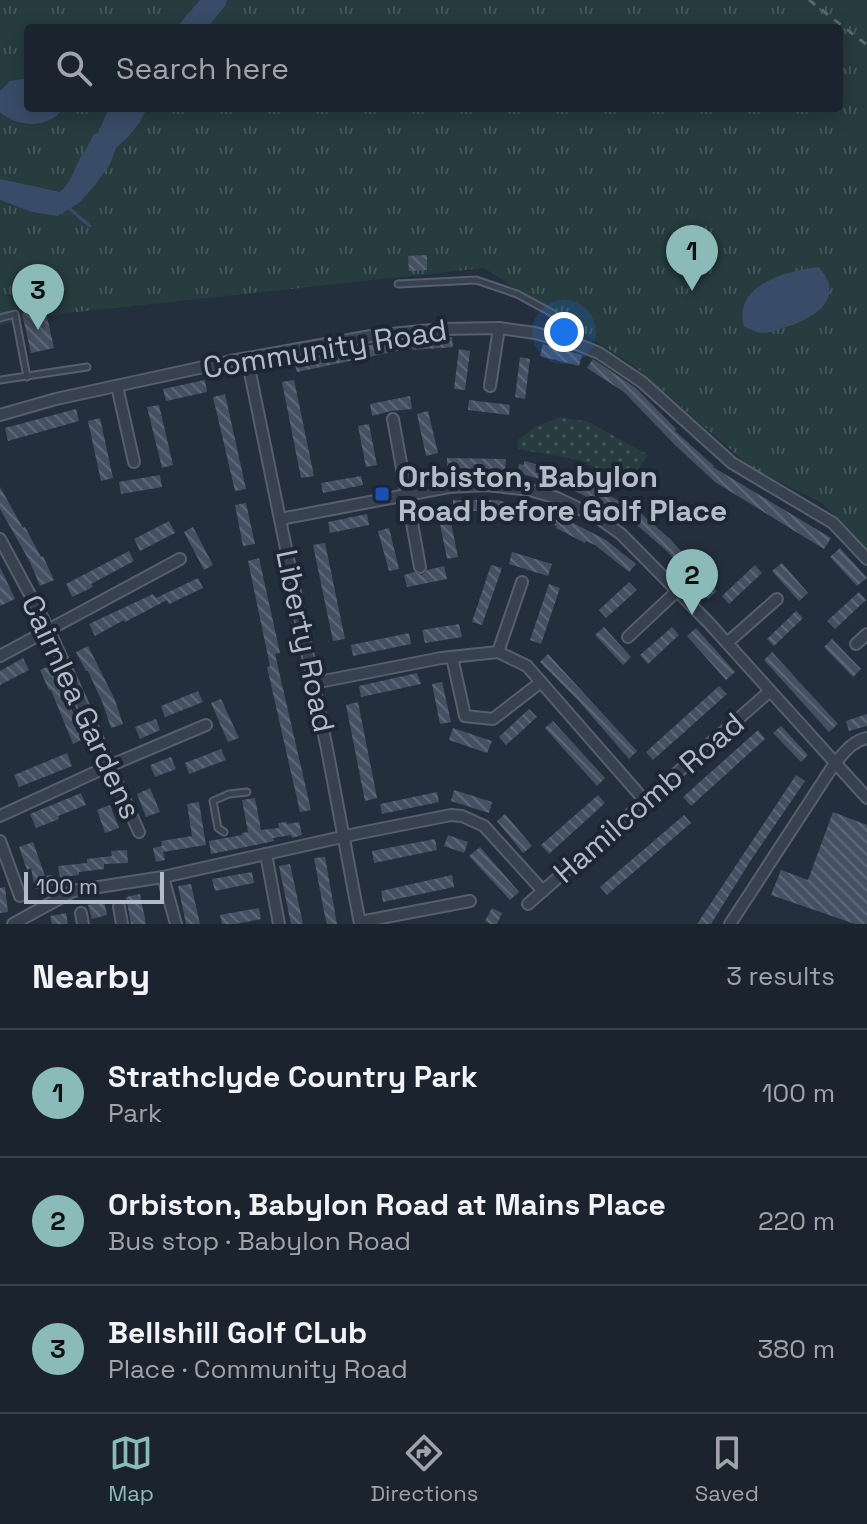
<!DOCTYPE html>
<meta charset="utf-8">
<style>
:root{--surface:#1b232e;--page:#242b36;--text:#f1f3f6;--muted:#a0a4aa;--line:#39404a;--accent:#8bbbb9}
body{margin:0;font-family:"Space Grotesk",sans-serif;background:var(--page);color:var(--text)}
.scale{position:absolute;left:24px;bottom:20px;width:140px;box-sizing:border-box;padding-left:8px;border:4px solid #b4bcc9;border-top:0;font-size:22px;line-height:28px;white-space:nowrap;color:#b4bcc9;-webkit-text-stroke:6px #1d2633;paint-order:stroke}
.you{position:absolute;left:564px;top:332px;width:28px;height:28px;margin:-20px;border:6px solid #fff;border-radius:50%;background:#1a73e8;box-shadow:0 0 0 12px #1a73e833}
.badge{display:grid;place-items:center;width:52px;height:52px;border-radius:50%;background:var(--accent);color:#111;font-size:26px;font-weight:700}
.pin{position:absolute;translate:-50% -66px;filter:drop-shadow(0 2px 4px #0008)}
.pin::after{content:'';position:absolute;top:42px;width:28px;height:24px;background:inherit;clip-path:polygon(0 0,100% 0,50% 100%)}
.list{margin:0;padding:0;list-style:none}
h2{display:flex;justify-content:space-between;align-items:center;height:104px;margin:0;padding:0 32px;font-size:34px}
h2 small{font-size:26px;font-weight:400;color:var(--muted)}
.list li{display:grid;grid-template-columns:52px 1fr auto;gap:24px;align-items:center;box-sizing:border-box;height:128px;padding:0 32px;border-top:2px solid var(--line)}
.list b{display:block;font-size:30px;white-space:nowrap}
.list p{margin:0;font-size:26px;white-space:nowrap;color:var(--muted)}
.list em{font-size:26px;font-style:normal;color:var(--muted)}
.icon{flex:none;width:44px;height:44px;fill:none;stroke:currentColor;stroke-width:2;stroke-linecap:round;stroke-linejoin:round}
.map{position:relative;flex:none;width:867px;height:924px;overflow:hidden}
.search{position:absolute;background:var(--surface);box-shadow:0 4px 20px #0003;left:24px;right:24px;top:24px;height:88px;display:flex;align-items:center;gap:20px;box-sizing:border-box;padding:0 28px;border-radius:8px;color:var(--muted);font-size:30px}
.sheet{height:488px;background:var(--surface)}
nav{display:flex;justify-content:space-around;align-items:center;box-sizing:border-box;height:112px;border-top:2px solid var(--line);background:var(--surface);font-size:22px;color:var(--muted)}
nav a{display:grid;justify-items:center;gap:4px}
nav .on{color:var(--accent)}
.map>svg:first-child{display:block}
.grass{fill:url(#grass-dots)}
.park{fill:url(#park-tufts);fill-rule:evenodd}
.water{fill:#394c67}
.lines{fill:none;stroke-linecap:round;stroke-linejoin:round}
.stream{stroke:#394c67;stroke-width:3}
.building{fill:url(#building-back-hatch)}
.lane-casing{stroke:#565f6c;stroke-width:9}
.street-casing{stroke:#565f6c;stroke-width:14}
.lane{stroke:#38414e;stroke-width:5}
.street{stroke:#38414e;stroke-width:10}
.rail{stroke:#5a6575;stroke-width:3;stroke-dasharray:8 8;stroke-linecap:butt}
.transit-dot{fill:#1a4fb4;stroke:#1d2633;stroke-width:3}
.labels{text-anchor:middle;stroke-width:8;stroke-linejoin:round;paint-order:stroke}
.street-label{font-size:30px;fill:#b4bcc9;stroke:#1d2633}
.poi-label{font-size:30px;font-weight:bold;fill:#b4bcc9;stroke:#1d2633;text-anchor:start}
</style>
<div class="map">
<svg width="867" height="924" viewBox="0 0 867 924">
<defs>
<pattern id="grass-dots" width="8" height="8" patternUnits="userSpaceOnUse" patternTransform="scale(2)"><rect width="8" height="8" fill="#263c3f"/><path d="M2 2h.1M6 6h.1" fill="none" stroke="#435659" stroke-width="1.8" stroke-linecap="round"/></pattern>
<pattern id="park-tufts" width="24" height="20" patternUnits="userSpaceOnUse" patternTransform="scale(2)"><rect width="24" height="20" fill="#263c3f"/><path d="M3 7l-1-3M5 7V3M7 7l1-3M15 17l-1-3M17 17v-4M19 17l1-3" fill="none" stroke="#435659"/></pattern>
<pattern id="building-back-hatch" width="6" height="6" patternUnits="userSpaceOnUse" patternTransform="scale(2)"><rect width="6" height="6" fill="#455162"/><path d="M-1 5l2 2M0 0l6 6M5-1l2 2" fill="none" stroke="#5d6877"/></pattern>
</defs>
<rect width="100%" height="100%" fill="#242f3e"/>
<!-- grass -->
<polygon class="grass" points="560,417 589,422 648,455 629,483 579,460 518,449 518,440 535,427"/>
<!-- park -->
<path class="park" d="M0,0H867V549L822,503L752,468L634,366L484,268L68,313L0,325ZM28,28H839V108H28Z"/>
<!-- water -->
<g class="water">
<path d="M200,0H227L225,6L207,28H178C182,18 193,9 200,0Z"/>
<path d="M22,79H28V108H63C51,129 17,128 0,112V91L10,81Z"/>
<path d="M109,108H147L140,122L129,136L116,148L110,164L95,185L80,202L69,209L57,216L32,212L0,200V179L60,192C71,182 74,171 80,158C85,150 90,144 93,135L98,133Z"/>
<path d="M818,267C849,298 811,321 782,328C777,330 769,333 763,333C757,333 750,329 744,327C732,284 788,271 818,267Z"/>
</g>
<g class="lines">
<!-- stream -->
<g class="stream">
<polyline points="70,209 76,214"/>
<polyline points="78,216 90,226"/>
</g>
</g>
<!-- building -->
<g class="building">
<polygon points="427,255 427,270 409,271 408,256"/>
<polygon points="45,308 54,348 31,353 22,313"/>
<polygon points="452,337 453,347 413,350 412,348 297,372 294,361 375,344"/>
<polygon points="543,344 582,355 579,366 540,356"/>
<polygon points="459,349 470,351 465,390 454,389"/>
<polygon points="520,357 530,359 525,399 515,397"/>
<polygon points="593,359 636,388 676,429 675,431 714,466 713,467 831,538 824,549 715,482 676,446 624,392 587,368"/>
<polygon points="205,380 207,392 166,401 163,389"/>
<polygon points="294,380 314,476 301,478 282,382"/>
<polygon points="225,394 246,489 235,491 213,397"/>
<polygon points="410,396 412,409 391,411 372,416 370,404"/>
<polygon points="469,400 510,405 509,415 468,410"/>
<polygon points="159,405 173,465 162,468 147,407"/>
<polygon points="76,409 79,421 8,441 5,428"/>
<polygon points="428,411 438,453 426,456 417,414"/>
<polygon points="100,418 113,478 101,481 88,421"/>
<polygon points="369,424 377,465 366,467 358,426"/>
<polygon points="447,458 506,459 505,470 447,468"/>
<polygon points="524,461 555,469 555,472 559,473 556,483 517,473 519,464 524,465"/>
<polygon points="160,475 162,487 121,494 119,482"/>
<polygon points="361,476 363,485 323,493 321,483"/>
<polygon points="572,478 575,480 576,478 623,503 622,504 636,511 637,510 670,539 717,591 708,599 669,553 623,513 622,515 567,487"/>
<polygon points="0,487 23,528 25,527 41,557 43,556 54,580 40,586 30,562 0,509"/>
<polygon points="453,500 496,500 505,502 504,511 453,511"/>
<polygon points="246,503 255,544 243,546 235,505"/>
<polygon points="509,503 550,512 547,523 510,515 511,513 507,513"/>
<polygon points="554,513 606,540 636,564 629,572 595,545 586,541 585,543 556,528 557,526 548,524"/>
<polygon points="367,514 369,525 330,533 328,522"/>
<polygon points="450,517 458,557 447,559 439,519"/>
<polygon points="169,521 175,533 140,551 134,539"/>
<polygon points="193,527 213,565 204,570 184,532"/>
<polygon points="389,528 399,569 389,571 378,531"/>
<polygon points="325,543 345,639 333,641 313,545"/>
<polygon points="840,548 867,578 857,586 830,557"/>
<polygon points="129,551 134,561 91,584 93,587 72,597 66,584"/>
<polygon points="512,552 552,564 548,576 509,564"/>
<polygon points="259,558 280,653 275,654 311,810 300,812 267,667 270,666 248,561"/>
<polygon points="782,563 808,593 799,601 772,571"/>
<polygon points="491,565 502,568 482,625 472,622"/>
<polygon points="755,565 762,573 729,604 722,596"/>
<polygon points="444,566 447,579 407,587 404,575 414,572 422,575 427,570"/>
<polygon points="0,567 15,599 0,606"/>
<polygon points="198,578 203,588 169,604 167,600 125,622 124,620 95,636 89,624 153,594 156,598"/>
<polygon points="629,582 637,590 606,618 599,610"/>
<polygon points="549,584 560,588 541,644 530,640"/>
<polygon points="859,592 866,600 835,629 827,621"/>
<polygon points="796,611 803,618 774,646 767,639"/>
<polygon points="459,624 462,637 425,643 422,630"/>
<polygon points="604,627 631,657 623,665 595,635"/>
<polygon points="672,627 679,635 648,664 640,655"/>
<polygon points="696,628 735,672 726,680 687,636"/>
<polygon points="409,633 411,644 353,656 351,645"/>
<polygon points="832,639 861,669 853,677 824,647"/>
<polygon points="88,646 115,700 123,724 111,728 103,704 88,671 86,671 76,652"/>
<polygon points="772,652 838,724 829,732 764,660"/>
<polygon points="548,654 637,751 629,759 577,699 540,662"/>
<polygon points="23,658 29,670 0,685 0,671"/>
<polygon points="51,665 85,738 73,744 51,690 49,690 40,670"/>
<polygon points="417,673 421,684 361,697 359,686"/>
<polygon points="442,682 451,722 440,724 432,684"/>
<polygon points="719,686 727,694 653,760 646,752"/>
<polygon points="198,691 203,702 165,717 161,706"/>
<polygon points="221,699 239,738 228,742 211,703"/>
<polygon points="358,702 377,798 365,801 346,705"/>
<polygon points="529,709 537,717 506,745 499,737"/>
<polygon points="867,714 867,726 849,731 846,721"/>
<polygon points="156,719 160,730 140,739 135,727"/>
<polygon points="553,721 605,778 597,786 545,728"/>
<polygon points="781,726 808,755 801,762 773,733"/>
<polygon points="453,728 492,741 487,753 449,740"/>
<polygon points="758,730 765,739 691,806 683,797"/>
<polygon points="221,749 226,760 189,774 185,763"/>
<polygon points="67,753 72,766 19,787 14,775"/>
<polygon points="171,757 176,769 155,777 150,765"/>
<polygon points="796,775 805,781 751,860 711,924 697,924"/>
<polygon points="150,788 160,812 146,817 137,794"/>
<polygon points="454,790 492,802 489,813 451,801"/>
<polygon points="437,792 439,802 382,814 380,804"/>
<polygon points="81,793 86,805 58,816 59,819 36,828 30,814"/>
<polygon points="598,795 605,803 549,854 541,845"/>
<polygon points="255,798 261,830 279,828 278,823 287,822 287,824 299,822 302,835 292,838 291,835 273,838 274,841 211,854 209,841 242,835 242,833 248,832 242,800"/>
<polygon points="199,802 206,845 163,852 165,860 156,862 153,848 162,846 161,841 192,836 187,804"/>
<polygon points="110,805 119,828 105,833 97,810"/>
<polygon points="833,812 867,825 867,924 855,924 771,895 781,870 808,880"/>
<polygon points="505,814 532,846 523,853 497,821"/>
<polygon points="684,815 691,823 607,895 600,887"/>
<polygon points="448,835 468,842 464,853 444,846"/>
<polygon points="435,839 437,850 374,863 372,851"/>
<polygon points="33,842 45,876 52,875 53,886 35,889 31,868 27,870 19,847"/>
<polygon points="480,847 519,892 510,900 469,856"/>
<polygon points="127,850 128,863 104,864 104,869 79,872 79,875 60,877 58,866 87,863 87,859 112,856 111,851"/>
<polygon points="325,857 337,924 327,924 324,912 314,858"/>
<polygon points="290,864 303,924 291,924 279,866"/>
<polygon points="252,872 254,883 215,891 212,879"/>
<polygon points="452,875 454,887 383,902 381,891"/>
<polygon points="191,884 200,924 186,924 178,886"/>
<polygon points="5,887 8,912 0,913 0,888"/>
<polygon points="140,894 146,924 131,924 126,897"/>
<polygon points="104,901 107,915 92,919 88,905"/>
<polygon points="259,908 261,919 236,924 222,924 220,915"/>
<polygon points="492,908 502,913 497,924 490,924 485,921"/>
<polygon points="66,913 68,924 52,924 50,916"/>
</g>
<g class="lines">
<!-- lane casing -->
<g class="lane-casing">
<g id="lane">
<polyline points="398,284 476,280 517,294 552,313 576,341"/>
<polyline points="0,318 15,314 27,377"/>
<polyline points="0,380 87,367"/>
<polyline points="224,832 218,828 213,801 229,794 247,792"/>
</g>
</g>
<!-- street casing -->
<g class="street-casing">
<g id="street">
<polyline points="247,358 327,749 360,924"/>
<polyline points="117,386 134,462"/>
<polyline points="490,386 499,328"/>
<polyline points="0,415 56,399 231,361 371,336 442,329 499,328 535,333 579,345 599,353 642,382 732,463 833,523 867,559"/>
<polyline points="393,419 420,567"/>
<polyline points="280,519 449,487 487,485 530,490 557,498 597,517 621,534 709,623 867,798"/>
<polyline points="0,539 49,630 139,832"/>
<polyline points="628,637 677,591"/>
<polyline points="727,643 777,599"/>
<polyline points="856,644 867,634"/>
<polyline points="498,652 522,582"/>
<polyline points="0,656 180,559"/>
<polyline points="452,657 465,716 493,719 541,682"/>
<polyline points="314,683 441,658 498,652 527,666 645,801"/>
<polyline points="0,816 109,766 206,725"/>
<polyline points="0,841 20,896"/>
<polyline points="266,854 279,924"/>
<polyline points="163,877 176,924"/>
<polyline points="528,904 770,691"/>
<polyline points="119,907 122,924"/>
<polyline points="81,913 83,924"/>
<polyline points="360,922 470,901"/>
<polyline points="13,924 73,891 163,877 360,833 451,815 462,816 484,826 543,891"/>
<path d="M730,924L835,763C845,752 852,741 867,738"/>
</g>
</g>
<!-- lane -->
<use href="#lane" class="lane"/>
<!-- street -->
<use href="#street" class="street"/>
<!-- rail -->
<polyline class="rail" points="809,0 867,45"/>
</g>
<!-- markers -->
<rect class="transit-dot" x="374" y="486" width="16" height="16" rx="4"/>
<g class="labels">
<!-- street labels -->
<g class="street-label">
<text transform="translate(325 349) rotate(-9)" y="10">Community Road</text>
<text transform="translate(305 641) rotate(78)" y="10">Liberty Road</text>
<text transform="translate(81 707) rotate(65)" y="10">Cairnlea Gardens</text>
<text transform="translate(649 798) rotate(-41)" y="10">Hamilcomb Road</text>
</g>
<!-- poi labels -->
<g class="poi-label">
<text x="398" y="487">Orbiston, Babylon<tspan x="398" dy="34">Road before Golf Place</tspan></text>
</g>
</g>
</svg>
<div class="scale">100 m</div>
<div class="you"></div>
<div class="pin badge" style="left:692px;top:291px">1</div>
<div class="pin badge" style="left:692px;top:615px">2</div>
<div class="pin badge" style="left:38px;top:330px">3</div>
<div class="search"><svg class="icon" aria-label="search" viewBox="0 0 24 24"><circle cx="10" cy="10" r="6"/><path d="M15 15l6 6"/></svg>Search here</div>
</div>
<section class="sheet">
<h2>Nearby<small>3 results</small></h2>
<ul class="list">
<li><span class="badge">1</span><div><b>Strathclyde Country Park</b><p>Park</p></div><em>100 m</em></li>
<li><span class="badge">2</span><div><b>Orbiston, Babylon Road at Mains Place</b><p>Bus stop · Babylon Road</p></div><em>220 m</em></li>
<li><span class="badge">3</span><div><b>Bellshill Golf CLub</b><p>Place · Community Road</p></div><em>380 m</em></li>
</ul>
</section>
<nav>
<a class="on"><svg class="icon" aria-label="map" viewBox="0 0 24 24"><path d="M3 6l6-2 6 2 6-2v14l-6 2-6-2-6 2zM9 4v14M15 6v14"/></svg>Map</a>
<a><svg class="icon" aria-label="directions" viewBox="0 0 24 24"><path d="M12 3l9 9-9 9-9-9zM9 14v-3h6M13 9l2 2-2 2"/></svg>Directions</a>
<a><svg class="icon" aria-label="saved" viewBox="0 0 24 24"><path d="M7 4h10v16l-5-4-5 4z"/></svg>Saved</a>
</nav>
